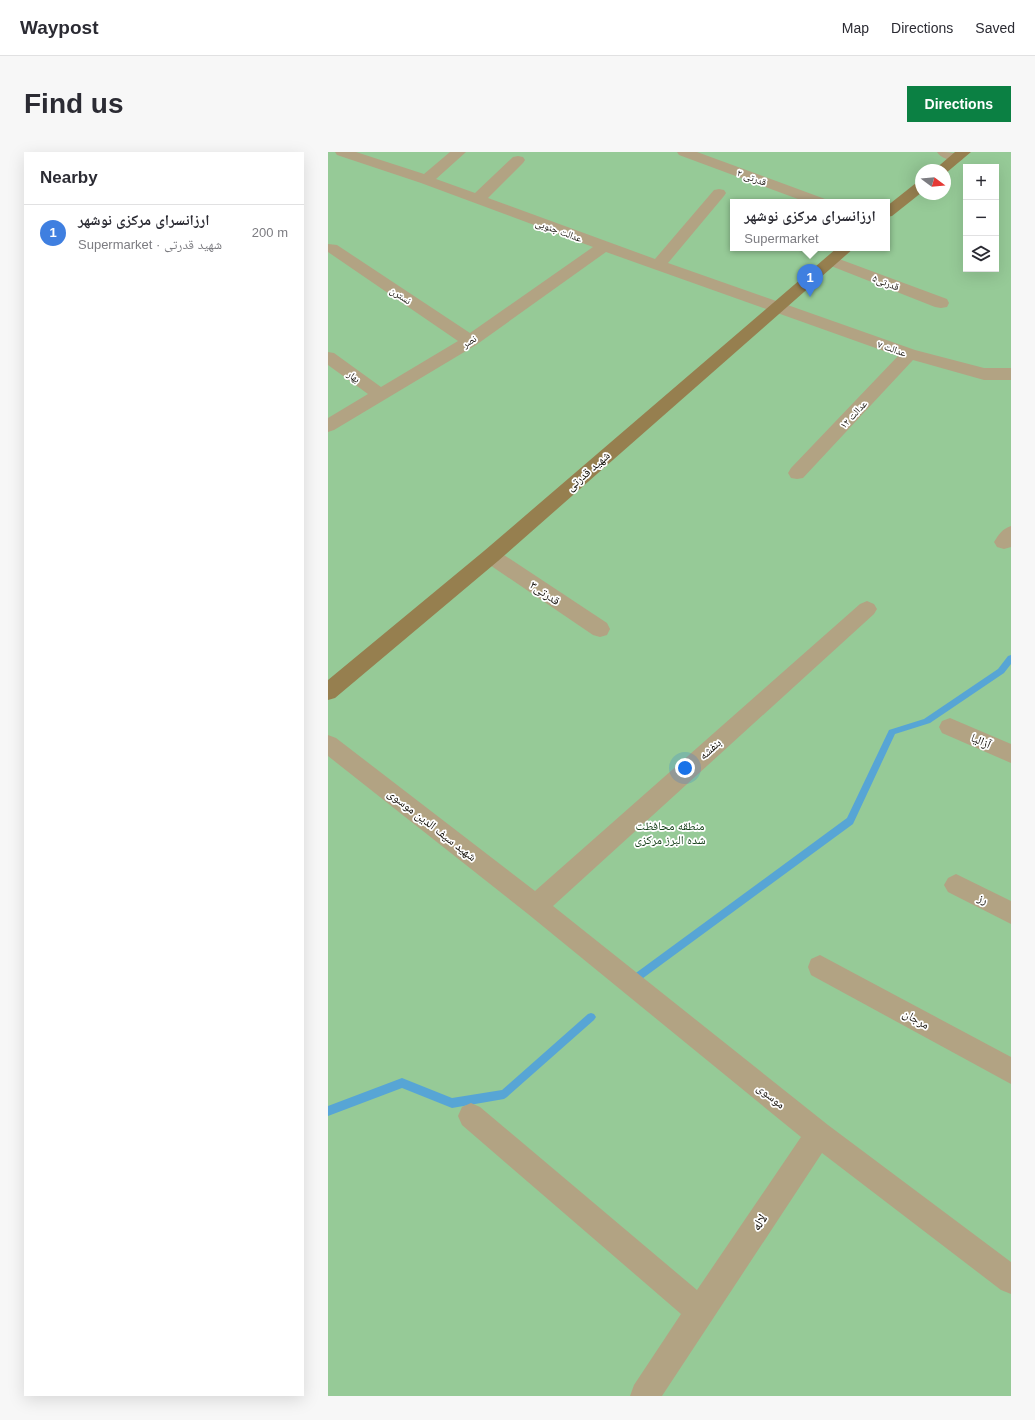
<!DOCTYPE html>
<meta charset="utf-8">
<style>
:root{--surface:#fff;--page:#f7f7f7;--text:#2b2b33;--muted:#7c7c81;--line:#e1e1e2;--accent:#0b8043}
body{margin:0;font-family:Helvetica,"Noto Naskh Arabic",sans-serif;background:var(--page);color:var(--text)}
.controls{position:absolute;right:12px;top:12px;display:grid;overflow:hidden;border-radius:0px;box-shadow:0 4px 16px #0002}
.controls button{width:36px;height:36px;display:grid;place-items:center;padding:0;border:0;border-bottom:1px solid var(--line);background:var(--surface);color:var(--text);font:20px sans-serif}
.compass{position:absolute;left:587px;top:12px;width:36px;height:36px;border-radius:50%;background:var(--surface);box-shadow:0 4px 16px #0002;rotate:106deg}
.you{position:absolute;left:357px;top:616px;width:14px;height:14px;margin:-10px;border:3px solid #fff;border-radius:50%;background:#1a73e8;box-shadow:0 0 0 6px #1a73e833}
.badge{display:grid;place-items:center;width:26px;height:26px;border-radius:50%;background:var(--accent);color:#fff;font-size:13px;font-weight:700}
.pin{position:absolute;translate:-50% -33px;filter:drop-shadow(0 1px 2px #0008)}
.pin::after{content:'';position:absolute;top:21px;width:14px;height:12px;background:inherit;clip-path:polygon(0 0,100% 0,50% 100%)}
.popup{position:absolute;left:402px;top:47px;width:160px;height:52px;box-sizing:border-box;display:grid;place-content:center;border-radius:0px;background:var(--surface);filter:drop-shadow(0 1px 3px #0005);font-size:13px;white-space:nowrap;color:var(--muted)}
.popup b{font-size:15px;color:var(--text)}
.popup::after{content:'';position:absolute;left:50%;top:100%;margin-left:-8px;border:8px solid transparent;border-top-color:var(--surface)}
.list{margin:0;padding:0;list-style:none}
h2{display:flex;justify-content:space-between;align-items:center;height:52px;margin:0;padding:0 16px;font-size:17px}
h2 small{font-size:13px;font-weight:400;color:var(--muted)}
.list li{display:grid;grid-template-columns:26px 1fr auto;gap:12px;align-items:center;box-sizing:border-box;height:56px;padding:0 16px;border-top:1px solid var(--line)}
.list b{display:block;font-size:15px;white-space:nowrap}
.list p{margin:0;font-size:13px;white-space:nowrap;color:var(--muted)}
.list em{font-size:13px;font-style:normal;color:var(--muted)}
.icon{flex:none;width:22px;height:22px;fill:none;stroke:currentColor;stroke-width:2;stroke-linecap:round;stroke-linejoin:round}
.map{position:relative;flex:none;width:683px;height:1244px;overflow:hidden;border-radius:0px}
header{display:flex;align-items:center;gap:24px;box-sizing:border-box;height:56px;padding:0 20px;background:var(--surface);border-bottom:1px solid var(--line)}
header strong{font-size:19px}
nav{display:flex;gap:22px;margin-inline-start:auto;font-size:14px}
.intro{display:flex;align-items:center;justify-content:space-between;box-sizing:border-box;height:96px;padding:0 24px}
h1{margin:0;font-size:28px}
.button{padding:10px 18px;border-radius:0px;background:var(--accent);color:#fff;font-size:14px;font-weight:700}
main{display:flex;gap:24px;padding:0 24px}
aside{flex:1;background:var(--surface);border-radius:0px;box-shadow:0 4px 16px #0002}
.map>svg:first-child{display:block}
.green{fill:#96ca97;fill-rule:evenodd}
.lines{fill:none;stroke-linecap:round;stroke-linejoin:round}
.stream{fill:#57a5d5;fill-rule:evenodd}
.street{fill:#b2a383;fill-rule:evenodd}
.secondary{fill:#967f4f;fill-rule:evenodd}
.labels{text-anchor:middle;stroke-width:3.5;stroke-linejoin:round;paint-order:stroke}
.far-street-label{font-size:10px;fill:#120e08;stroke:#fff}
.street-label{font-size:12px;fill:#120e08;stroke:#fff}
.park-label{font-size:12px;fill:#123d16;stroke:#fff}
.near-street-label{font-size:14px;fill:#120e08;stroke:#fff}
</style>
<header>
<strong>Waypost</strong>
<nav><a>Map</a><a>Directions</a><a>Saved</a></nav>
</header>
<div class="intro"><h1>Find us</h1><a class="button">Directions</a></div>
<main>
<aside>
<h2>Nearby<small></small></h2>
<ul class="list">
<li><span class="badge" style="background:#3f7fe0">1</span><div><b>ارزانسرای مرکزی نوشهر</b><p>Supermarket · شهید قدرتی</p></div><em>200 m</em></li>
</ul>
</aside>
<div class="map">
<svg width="683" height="1244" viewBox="0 0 683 1244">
<rect width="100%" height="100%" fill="#f7e9d6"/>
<!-- green -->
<path class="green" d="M0,0H683V1244H0ZM638,15H668V117H638ZM593,18H617V42H593ZM405,50H559V96H405Z"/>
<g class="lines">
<!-- stream -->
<g class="stream">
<polygon points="683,503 683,512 676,521 602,571 567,582 525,672 307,832 304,833 301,832 300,829 301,826 519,666 561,578 596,567 670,517 680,504"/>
<polygon points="263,861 266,862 268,865 266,868 179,945 176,947 124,956 74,936 0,964 0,954 74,926 124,946 174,938 260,862"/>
</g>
<!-- street -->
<g class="street">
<polygon points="7,0 28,0 96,22 122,0 138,0 108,27 147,41 185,5 190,4 195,5 197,8 195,11 160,46 327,107 386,38 391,37 396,38 398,41 396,44 340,111 587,198 656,216 683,216 683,228 656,228 585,208 475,326 469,327 463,326 460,321 463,316 570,204 278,100 148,193 6,278 0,280 0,266 40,242 0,213 0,200 6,201 53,235 130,189 0,100 0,92 9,93 142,181 265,95 93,31 9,3"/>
<polygon points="349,0 369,0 497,47 499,50 478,50 351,3"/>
<path d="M609,0C617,0 631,0 636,5L634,8C627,10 613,7 609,0Z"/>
<polygon points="503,104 619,147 621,151 619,155 613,156 607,155 498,112 495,109 498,106"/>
<path d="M683,374V395L676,397L669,395L666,390C671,382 674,377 683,374Z"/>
<polygon points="163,397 170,399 279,471 282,477 279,483 272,485 265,483 156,409 153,404 156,399"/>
<polygon points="539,449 546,452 549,457 546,462 225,754 500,973 683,1110 683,1142 673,1138 494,1001 334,1244 302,1244 306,1233 353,1162 134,973 130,964 134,955 143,951 152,955 369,1138 473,985 200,762 0,604 0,583 8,586 207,739 532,452"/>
<polygon points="622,566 683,592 683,611 614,581 611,575 614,569"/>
<polygon points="628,722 683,749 683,772 620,740 616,733 620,726"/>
<polygon points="492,803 683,905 683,932 483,823 480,815 483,807"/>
</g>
<!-- secondary -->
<g class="secondary">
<polygon points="627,0 643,0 618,21 617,18 606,18"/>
<polygon points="593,30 593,41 564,64 559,65 559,54 588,31"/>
<polygon points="509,96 526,96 170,409 7,546 0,548 0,528 156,399"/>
</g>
</g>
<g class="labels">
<!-- far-street labels -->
<g class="far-street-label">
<text transform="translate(424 25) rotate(20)" y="4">قدرتی ۲</text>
<text transform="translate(231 78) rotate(20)" y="4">عدالت جنوبی</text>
<text transform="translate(558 130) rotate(21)" y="4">قدرتی۵</text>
<text transform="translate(73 143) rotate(34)" y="4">نسترن</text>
<text transform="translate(141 189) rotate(-33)" y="4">نصر</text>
<text transform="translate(564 196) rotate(19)" y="4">۷ عدالت</text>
<text transform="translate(26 224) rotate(36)" y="4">بهار</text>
<text transform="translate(525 262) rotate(-47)" y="4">عدالت ۱۲</text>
</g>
<!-- street labels -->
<g class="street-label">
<text transform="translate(260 319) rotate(-41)" y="4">شهید قدرتی</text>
<text transform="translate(217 441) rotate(34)" y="4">قدرتی۳</text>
<text transform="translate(653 589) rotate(24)" y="4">آزالیا</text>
<text transform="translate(382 597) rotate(-42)" y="4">بنفشه</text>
<text transform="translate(104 673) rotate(38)" y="4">شهید سیف الدین موسوی</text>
<text transform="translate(655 747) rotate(27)" y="4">رز</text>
<text transform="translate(588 867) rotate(29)" y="4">مرجان</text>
<text transform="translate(443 944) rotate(39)" y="4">موسوی</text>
</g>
<!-- park labels -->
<g class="park-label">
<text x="342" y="678">منطقه محافظت<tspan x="342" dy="14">شده البرز مرکزی</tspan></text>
</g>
<!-- near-street labels -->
<g class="near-street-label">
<text transform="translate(431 1070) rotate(-56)" y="5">لاله</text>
</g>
</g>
</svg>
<div class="controls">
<button>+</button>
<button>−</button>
<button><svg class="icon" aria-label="layers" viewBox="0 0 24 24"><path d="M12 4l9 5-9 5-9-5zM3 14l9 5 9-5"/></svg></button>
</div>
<svg class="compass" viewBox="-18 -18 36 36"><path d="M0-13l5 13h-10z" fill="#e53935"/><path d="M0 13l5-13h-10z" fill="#7c7c81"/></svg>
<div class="you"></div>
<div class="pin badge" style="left:482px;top:145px;background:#3f7fe0">1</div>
<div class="popup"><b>ارزانسرای مرکزی نوشهر</b>Supermarket</div>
</div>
</main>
